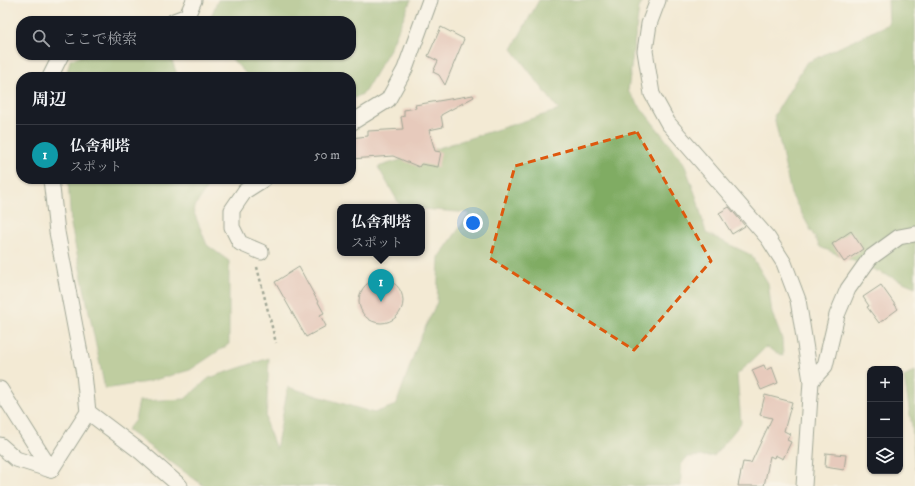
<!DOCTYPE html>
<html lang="ja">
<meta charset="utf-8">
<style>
:root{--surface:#171b24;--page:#20242c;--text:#f1f3f6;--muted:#9ea1a6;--line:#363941;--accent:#1f6fb2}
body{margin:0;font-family:"IM FELL DW Pica","Noto Serif JP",serif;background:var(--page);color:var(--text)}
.controls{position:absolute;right:12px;bottom:12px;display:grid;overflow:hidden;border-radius:8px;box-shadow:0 1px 3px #0004}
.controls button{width:36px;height:36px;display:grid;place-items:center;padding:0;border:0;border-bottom:1px solid var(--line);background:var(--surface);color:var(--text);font:20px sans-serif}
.you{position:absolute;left:473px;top:223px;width:14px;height:14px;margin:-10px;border:3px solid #fff;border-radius:50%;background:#1a73e8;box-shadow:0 0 0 6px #1a73e833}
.badge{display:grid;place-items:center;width:26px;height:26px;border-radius:50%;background:var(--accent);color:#fff;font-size:13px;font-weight:700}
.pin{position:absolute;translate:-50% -33px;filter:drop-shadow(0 1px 2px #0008)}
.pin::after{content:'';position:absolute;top:21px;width:14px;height:12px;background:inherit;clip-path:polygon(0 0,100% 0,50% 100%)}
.popup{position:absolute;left:337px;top:204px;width:88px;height:52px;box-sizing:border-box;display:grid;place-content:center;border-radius:8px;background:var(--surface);filter:drop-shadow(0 1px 3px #0005);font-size:13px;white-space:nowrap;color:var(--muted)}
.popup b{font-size:15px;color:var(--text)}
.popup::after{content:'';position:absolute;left:50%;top:100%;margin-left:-8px;border:8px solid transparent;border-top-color:var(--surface)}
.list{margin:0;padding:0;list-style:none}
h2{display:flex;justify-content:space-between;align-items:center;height:52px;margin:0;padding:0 16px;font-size:17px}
h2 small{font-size:13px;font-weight:400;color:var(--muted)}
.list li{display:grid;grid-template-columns:26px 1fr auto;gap:12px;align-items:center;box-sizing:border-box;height:60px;padding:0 16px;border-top:1px solid var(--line)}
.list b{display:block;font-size:15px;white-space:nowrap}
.list p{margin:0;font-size:13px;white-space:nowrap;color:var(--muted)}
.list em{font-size:13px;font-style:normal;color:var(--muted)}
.icon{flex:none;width:22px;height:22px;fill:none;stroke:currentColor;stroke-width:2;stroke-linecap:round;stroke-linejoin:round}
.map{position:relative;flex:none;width:915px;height:486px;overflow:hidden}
.search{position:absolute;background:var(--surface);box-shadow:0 1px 3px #0004;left:16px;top:16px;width:340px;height:44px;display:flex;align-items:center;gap:10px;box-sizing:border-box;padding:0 14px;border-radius:16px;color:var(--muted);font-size:15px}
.panel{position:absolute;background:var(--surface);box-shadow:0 1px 3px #0004;left:16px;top:72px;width:340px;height:112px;border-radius:16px}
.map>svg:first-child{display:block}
.forest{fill:#80ac64;stroke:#50744c}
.building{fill:#d9a49f}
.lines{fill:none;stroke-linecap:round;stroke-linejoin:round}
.minor-casing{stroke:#3f574c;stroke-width:17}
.path{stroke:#3f574c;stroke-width:2.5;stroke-dasharray:3 3;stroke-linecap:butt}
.minor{stroke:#fff;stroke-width:15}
.marked{fill:none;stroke:#de580e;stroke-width:3;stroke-dasharray:8 5;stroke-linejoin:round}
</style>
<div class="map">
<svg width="915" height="486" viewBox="0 0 915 486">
<rect width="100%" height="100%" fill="#fff"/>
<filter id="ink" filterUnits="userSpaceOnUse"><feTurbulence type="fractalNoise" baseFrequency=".025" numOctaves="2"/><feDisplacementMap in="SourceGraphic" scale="8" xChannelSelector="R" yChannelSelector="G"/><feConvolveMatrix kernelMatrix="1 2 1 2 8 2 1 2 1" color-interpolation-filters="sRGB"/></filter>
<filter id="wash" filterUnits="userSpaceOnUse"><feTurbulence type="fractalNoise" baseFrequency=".012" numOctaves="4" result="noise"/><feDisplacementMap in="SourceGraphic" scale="16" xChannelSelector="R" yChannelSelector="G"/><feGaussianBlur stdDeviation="0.9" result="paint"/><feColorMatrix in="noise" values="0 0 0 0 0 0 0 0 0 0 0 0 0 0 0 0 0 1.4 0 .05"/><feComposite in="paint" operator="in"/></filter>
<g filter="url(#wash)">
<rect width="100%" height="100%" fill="#f3ead4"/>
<!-- forest -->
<g class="forest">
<polygon points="218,0 411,0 390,49 364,93 351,100 351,77 249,77 228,55 351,55 351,21 209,21"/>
<polygon points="539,0 644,0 639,8 628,91 684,163 697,199 706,233 751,255 768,283 772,313 782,339 783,356 766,347 737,375 741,423 714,456 687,457 681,465 681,486 204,486 127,430 135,420 139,401 185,399 209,378 269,358 266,423 276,449 288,387 374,413 396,405 418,343 437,302 439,257 470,213 422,209 422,207 401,207 378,167 559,110 512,49"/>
<polygon points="888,0 915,0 915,287 820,247 791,194 774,116 806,63 889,24"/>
<polygon points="82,55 170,55 178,77 66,77 70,60"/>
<polygon points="68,179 212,179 193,210 207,245 229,261 229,344 190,370 147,382 105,389 71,225"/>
<polygon points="915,371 915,469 912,427 904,377"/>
</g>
<g id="blocks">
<!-- building -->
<g class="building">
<polygon points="441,27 464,39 445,85 439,75 433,72 438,61 428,56"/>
<polygon points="473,95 474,97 441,115 443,127 429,130 435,151 441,152 438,167 421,164 419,167 393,156 351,159 351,138 368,136 368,131 403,129 401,117 404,116 404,110 416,108 415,105"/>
<polygon points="729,207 745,226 732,234 719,213"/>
<polygon points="851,231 863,249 844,262 832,244"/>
<polygon points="299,267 324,313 320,315 326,326 306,337 275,282"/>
<circle cx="381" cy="301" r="22"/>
<polygon points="881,285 898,309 879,323 867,307 869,306 863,297"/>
<polygon points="764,365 766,370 772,367 778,383 761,390 752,370"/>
<polygon points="765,395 792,402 784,431 790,434 787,440 791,442 783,459 775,455 774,458 770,456 764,486 738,486 743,462 751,463 772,418 760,415"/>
<polygon points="826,453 846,455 844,470 825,467"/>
</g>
</g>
</g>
<g filter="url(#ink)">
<use href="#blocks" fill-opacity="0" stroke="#3f574c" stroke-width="1"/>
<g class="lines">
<!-- minor casing -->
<g class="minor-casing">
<g id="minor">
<polyline points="658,0 649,24 645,51 652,94 668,123 768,238 784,263 798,300 811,381 804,486"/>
<polyline points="174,21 187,16 194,0"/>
<polyline points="50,77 61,55"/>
<polyline points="351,123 388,100 405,69 430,0"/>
<polyline points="261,252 240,243 232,227 232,210 245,191 264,179"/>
<polyline points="811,381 825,366 837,315 848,289 870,258 899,237 915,234"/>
<polyline points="0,389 51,470"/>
<polyline points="88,412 141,452 180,486"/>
<polyline points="0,445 16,459 51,470"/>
<polyline points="51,470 88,412 84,374 57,232 51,179"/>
</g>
</g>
<!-- path -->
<polyline class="path" points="257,267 276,343"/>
<!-- minor -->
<use href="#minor" class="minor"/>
</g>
</g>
<!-- marked area -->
<path d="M0 0H915V486H0ZM637,132L711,261L634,350L490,258L515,166Z" fill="#f3ead4" fill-opacity=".55" fill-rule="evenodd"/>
<path class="marked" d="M637,132L711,261L634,350L490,258L515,166Z"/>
</svg>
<div class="controls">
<button>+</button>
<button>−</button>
<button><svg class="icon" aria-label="layers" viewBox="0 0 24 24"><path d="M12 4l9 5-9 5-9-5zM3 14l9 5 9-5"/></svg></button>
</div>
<div class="you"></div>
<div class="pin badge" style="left:381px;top:302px;background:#0f9aa8">1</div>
<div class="popup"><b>仏舎利塔</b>スポット</div>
<div class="search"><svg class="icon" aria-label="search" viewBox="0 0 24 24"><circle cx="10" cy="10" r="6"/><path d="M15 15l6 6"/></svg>ここで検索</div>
<section class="panel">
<h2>周辺<small></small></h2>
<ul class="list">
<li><span class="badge" style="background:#0f9aa8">1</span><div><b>仏舎利塔</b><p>スポット</p></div><em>50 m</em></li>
</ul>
</section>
</div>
